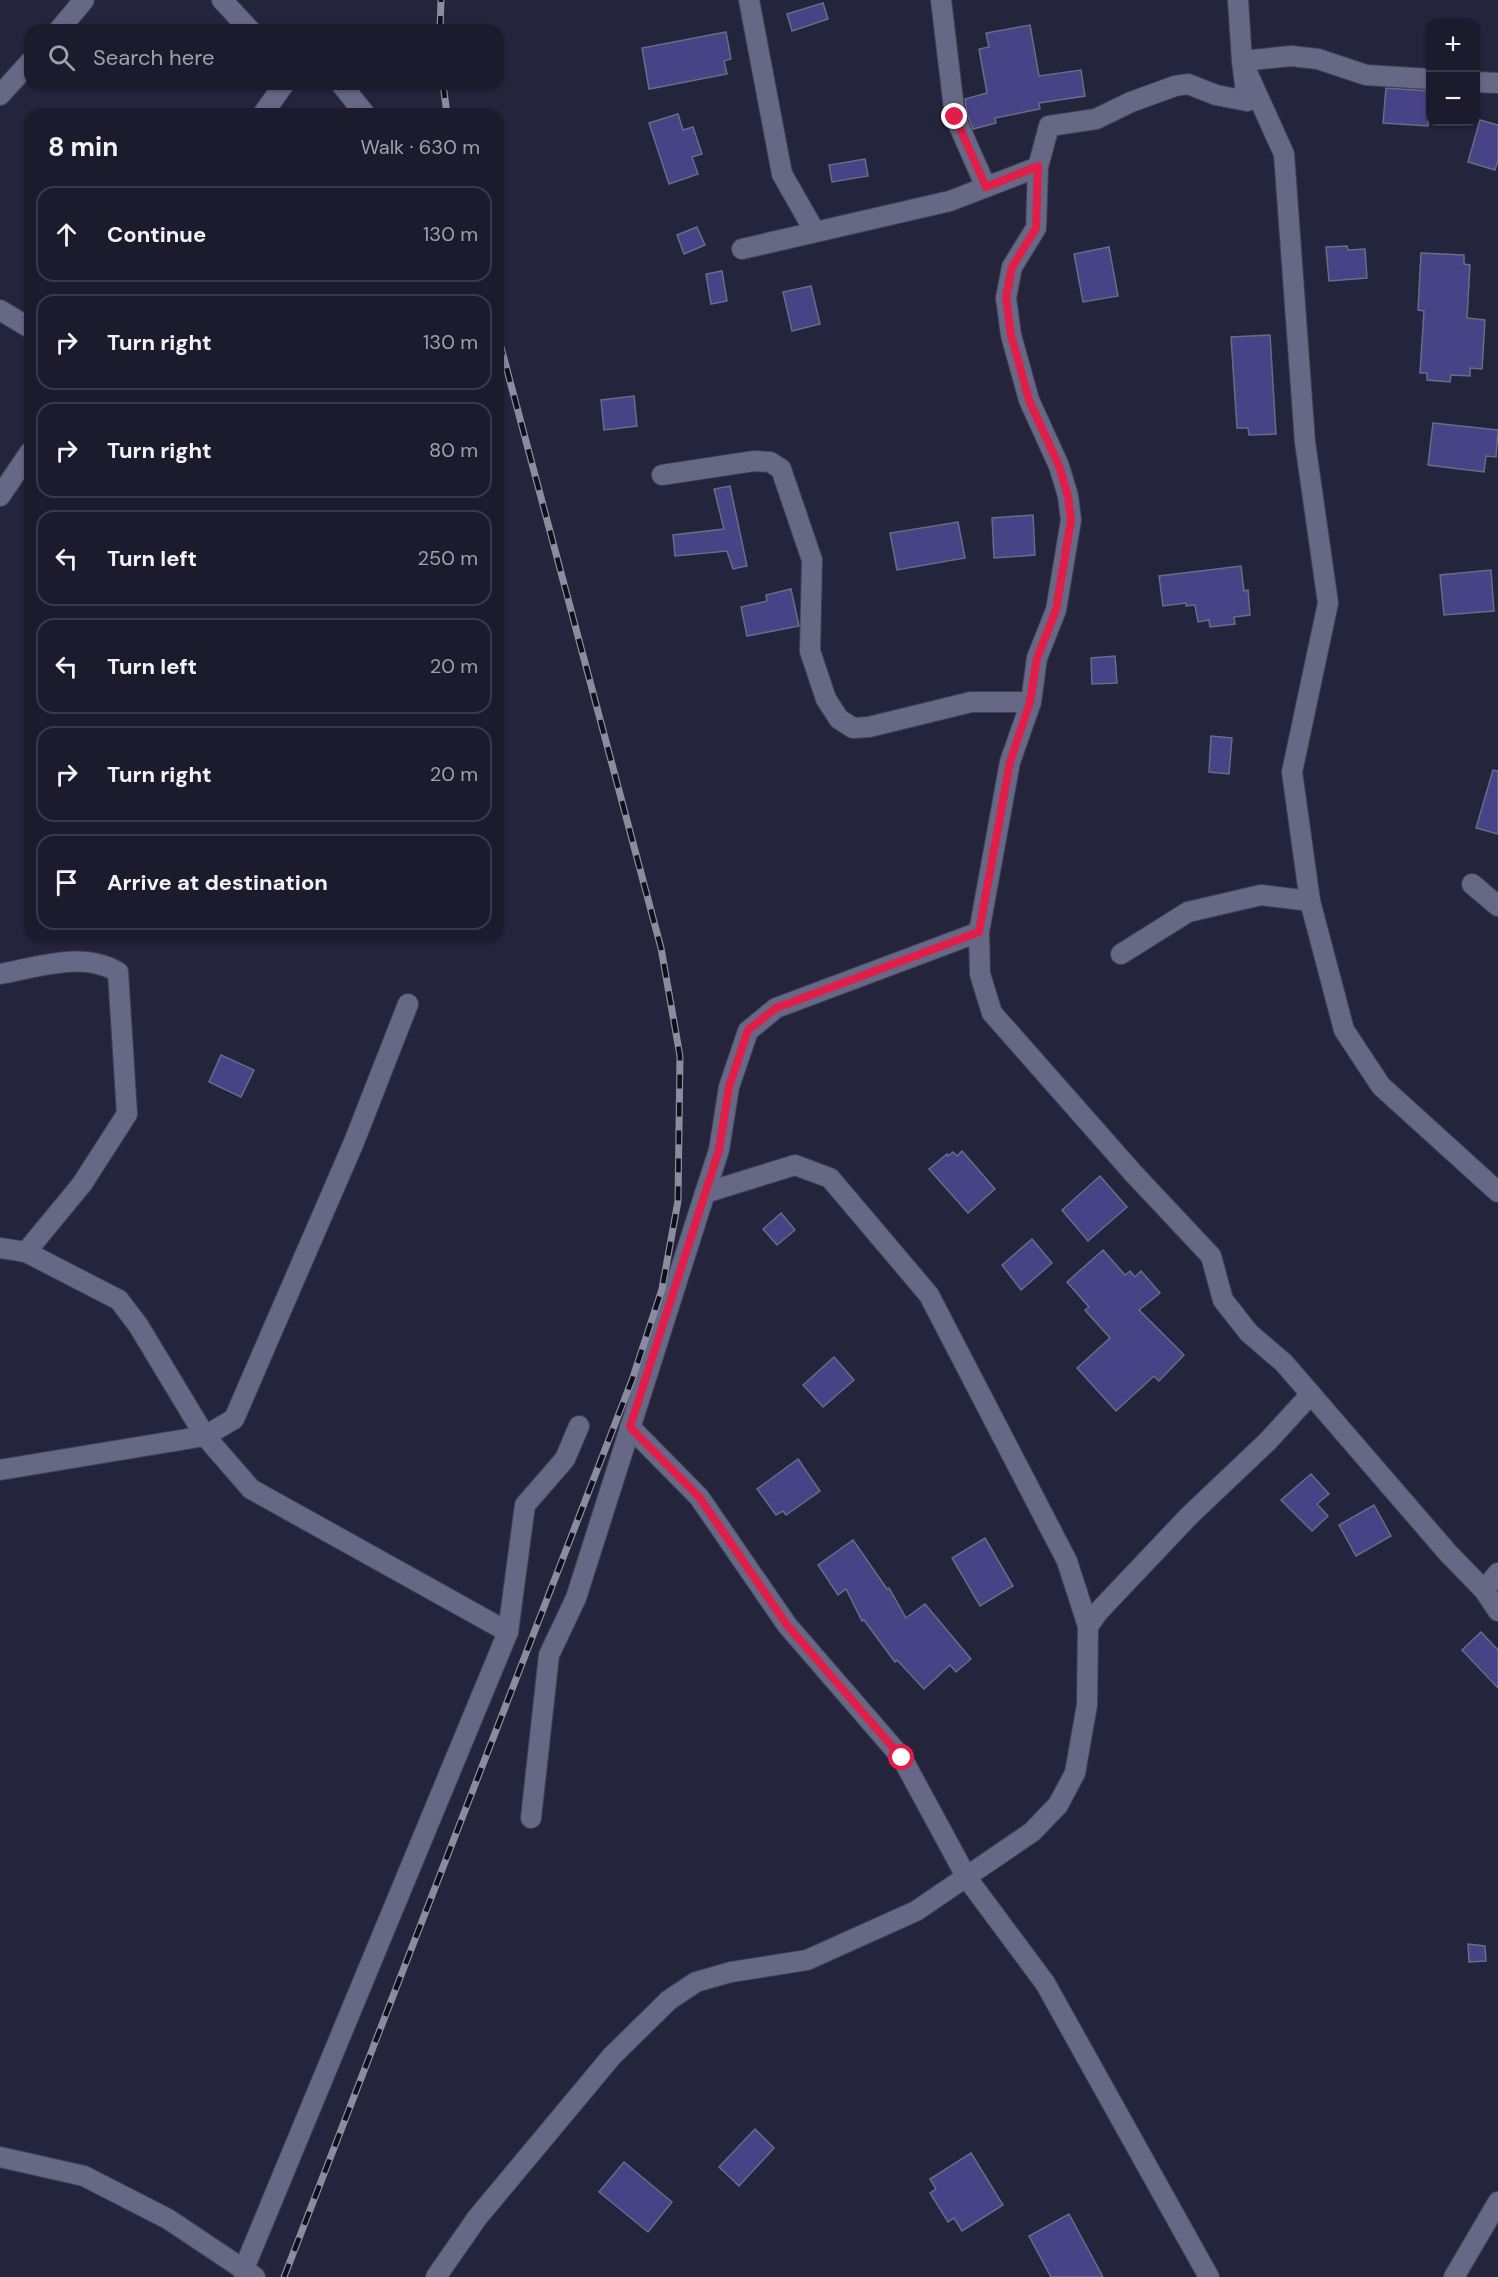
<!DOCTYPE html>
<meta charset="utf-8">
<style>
:root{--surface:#1c1b2e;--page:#29283a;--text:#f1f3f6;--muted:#a0a1aa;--line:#3a394a}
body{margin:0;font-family:"DM Sans",sans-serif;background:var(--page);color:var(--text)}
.controls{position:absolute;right:18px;top:18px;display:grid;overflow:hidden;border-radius:12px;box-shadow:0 2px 4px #0004}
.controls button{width:54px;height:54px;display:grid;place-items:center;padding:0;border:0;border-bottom:2px solid var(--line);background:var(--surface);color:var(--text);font:30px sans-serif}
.stop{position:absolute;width:18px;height:18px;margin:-14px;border:4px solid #e11d48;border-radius:50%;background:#fff}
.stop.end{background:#e11d48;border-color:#fff;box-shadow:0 2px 6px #0008}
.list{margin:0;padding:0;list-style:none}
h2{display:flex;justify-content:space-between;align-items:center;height:78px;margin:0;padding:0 24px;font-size:26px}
h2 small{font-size:20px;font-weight:400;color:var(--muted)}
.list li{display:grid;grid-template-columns:39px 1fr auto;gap:18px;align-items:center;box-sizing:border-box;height:96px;margin:0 12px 12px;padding:0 12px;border:2px solid var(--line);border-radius:18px}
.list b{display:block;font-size:22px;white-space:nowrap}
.list em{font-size:20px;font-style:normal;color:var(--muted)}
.icon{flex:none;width:33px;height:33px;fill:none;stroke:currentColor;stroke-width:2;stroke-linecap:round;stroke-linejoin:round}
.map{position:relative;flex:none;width:1498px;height:2277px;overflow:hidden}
.search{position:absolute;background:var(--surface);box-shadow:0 2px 4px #0004;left:24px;top:24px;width:480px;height:66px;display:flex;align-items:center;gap:15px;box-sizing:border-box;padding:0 21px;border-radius:18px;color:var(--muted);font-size:22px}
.panel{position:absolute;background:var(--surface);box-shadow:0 2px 4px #0004;left:24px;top:108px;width:480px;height:834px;border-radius:18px}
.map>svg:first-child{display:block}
.building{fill:#474386;stroke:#6a6b87;stroke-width:1.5}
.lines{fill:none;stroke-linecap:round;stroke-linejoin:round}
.street-casing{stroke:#424256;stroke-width:22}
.street{stroke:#676885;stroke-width:20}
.rail-casing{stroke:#8c8ca0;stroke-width:7}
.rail{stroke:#0f0f1a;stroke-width:4.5;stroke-dasharray:14;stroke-linecap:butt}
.route{stroke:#e11d48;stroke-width:8}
</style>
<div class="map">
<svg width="1498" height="2277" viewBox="0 0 1498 2277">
<rect width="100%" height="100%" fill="#25243d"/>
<!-- building -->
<g class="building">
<polygon points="823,3 828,19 792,31 787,14"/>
<polygon points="1030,25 1039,76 1081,70 1085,96 1039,103 1040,109 995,118 996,123 973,129 967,114 965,99 987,93 979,49 989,47 986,33"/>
<polygon points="726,32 731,59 724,61 727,74 649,89 642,48"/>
<polygon points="1386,88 1430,91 1428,126 1383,123"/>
<polygon points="678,114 683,130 693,127 702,154 692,157 698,174 669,184 649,123"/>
<polygon points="1480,120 1498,125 1498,160 1495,170 1468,162"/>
<polygon points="865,159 868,176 832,182 829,165"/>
<polygon points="697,227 705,245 684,254 677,235"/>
<polygon points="1347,246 1348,250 1365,249 1367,278 1329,281 1326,247"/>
<polygon points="1109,247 1118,296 1083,302 1074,254"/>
<polygon points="1421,253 1464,255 1464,264 1470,265 1467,318 1485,320 1482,369 1470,368 1470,376 1451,375 1450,382 1427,380 1427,373 1420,373 1424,311 1418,310"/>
<polygon points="722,271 727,301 711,304 706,274"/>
<polygon points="811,286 820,324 792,331 783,292"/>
<polygon points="1270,335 1276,434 1249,435 1248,428 1237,428 1231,337"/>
<polygon points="634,396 637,426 604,430 601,400"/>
<polygon points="1433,423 1498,430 1496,457 1486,456 1484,472 1428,465"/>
<polygon points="730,486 747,566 733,569 727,551 675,556 673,535 724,529 714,489"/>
<polygon points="1033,515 1035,555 994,558 992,518"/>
<polygon points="958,522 965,558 897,570 890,533"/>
<polygon points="1241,566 1244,591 1248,590 1250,615 1234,617 1235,624 1210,627 1209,620 1198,622 1195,605 1186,606 1186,603 1163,606 1159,576"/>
<polygon points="1491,570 1494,611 1444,615 1440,575"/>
<polygon points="791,589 799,626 747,636 741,607 767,601 766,595"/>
<polygon points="1115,656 1117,683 1092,684 1091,658"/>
<polygon points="1211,736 1232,738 1229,774 1209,772"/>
<polygon points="1493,770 1498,771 1498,834 1476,828"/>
<polygon points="221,1055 254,1070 241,1097 209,1082"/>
<polygon points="962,1151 995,1189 968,1213 929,1169 947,1154 948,1156 953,1152 957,1156"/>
<polygon points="1100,1176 1127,1207 1088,1241 1062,1210"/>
<polygon points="781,1213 795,1230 777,1245 763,1229"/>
<polygon points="1032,1239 1052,1263 1021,1290 1002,1265"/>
<polygon points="1103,1250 1125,1275 1130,1271 1135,1277 1141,1271 1160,1293 1139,1310 1184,1355 1159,1381 1154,1376 1116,1411 1077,1368 1110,1338 1085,1310 1089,1307 1067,1282"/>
<polygon points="834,1357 854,1380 823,1407 803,1385"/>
<polygon points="798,1459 820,1491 786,1515 783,1511 776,1515 757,1489"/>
<polygon points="1311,1474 1329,1494 1317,1504 1328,1516 1312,1531 1281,1500"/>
<polygon points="1374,1505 1391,1536 1356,1556 1339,1525"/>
<polygon points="985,1538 1013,1586 980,1606 952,1558"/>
<polygon points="853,1540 887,1589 889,1588 906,1618 925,1604 971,1659 956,1672 950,1665 924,1689 897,1660 895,1662 864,1620 862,1621 846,1589 838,1595 818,1565"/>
<polygon points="1481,1632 1498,1650 1498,1688 1462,1650"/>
<polygon points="1468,1944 1485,1946 1486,1961 1469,1962"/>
<polygon points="755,2129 774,2148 739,2186 719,2167"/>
<polygon points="971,2153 1003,2205 962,2231 954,2218 948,2222 930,2193 936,2189 930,2179"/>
<polygon points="624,2162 672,2202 648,2232 599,2192"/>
<polygon points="1069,2214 1103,2277 1051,2277 1029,2236"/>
</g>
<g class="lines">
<!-- street casing -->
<g class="street-casing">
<g id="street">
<polyline points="222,0 250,30"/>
<polyline points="749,0 782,174 815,232"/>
<polyline points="941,0 955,117 986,187"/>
<polyline points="1238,0 1242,61 1284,154 1305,442 1328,603 1292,772 1310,901 1344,1030 1381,1086 1498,1192"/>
<polyline points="59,30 84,0"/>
<polyline points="1430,79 1366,75 1318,59 1291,56 1242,61 1247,101 1216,95 1188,84 1175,86 1131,102 1096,119 1049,126 1038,167 1036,228 1012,267 1006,298 1011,335 1029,400 1059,466 1068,496 1071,520 1056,610 1037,658 1031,702 1010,762 979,932 980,974 992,1013 1134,1174 1211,1256 1223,1300 1249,1333 1284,1363 1448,1553 1484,1590 1498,1611"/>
<polyline points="1476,82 1498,83"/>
<polyline points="341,84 365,114"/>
<polyline points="0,95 30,62"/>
<polyline points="263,114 284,84"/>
<polyline points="742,249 950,201 1038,167"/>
<polyline points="0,310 30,328"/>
<polyline points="662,475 754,461 770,462 781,469 812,560 810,651 826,699 839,719 853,728 869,727 971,702 1031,702"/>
<polyline points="0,496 30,452"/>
<polyline points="1472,884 1498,906"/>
<polyline points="1121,954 1188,912 1261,895 1310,901"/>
<path d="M0,974C38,967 83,951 118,972L127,1114L82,1184L26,1252"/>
<polyline points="0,1248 26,1252 119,1300 138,1325 205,1436 251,1489 508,1632"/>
<polyline points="630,1427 699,1497 787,1625 902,1758 967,1878 1045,1983 1209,2277"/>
<polyline points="0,1470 205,1436 234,1419 354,1142 408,1004"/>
<polyline points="1484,1590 1498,1573"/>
<polyline points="1088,1626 1099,1611 1189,1516 1268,1441 1311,1394"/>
<polyline points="531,1818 549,1655 576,1598 705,1193 719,1150 729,1087 748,1031 776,1008 979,932"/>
<polyline points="0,2157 84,2176 168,2219 255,2277"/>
<polyline points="243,2271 508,1632 525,1505 565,1459 579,1426"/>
<polyline points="436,2277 477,2218 612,2056 669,2000 696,1982 731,1972 807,1960 916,1911 1032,1832 1058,1805 1075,1773 1087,1705 1088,1626 1067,1561 929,1295 830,1178 795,1165 705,1193"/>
<polyline points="1454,2277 1498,2202"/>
</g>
</g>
<!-- street -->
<use href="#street" class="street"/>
<!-- rail casing -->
<g class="rail-casing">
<g id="rail">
<polyline points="440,30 441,0"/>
<polyline points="443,84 447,114"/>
<polyline points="284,2277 632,1380 662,1289 678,1201 680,1056 661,948 498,336"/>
</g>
</g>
<!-- rail -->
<use href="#rail" class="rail"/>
</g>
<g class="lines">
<!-- route -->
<polyline class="route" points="902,1758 787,1625 699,1497 630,1427 719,1150 729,1087 748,1030 776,1008 979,932 1010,762 1030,702 1037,658 1056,610 1071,520 1068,496 1059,466 1029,400 1011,335 1006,298 1012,267 1036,228 1038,166 986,187 955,117"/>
</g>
</svg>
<div class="controls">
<button>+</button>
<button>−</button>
</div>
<div class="stop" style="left:902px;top:1758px"></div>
<div class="stop end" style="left:955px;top:117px"></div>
<div class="search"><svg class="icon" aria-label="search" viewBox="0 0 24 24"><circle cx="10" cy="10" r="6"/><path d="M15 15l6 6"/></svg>Search here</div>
<section class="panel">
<h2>8 min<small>Walk · 630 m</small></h2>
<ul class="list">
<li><svg class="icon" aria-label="ahead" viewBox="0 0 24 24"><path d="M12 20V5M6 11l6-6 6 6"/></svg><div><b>Continue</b></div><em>130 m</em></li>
<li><svg class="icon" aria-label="right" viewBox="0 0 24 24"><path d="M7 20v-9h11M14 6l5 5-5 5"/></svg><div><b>Turn right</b></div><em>130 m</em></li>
<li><svg class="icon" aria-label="right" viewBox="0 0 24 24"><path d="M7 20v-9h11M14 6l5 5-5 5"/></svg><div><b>Turn right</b></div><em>80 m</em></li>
<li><svg class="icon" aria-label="left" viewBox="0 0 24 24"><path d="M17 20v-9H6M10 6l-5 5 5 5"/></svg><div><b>Turn left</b></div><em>250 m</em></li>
<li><svg class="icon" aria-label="left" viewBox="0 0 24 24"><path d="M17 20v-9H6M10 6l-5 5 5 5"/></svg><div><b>Turn left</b></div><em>20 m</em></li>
<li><svg class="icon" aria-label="right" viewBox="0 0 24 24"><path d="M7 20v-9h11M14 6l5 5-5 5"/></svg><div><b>Turn right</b></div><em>20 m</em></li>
<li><svg class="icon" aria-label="arrive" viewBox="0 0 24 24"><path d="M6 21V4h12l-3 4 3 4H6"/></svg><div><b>Arrive at destination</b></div></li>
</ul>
</section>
</div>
